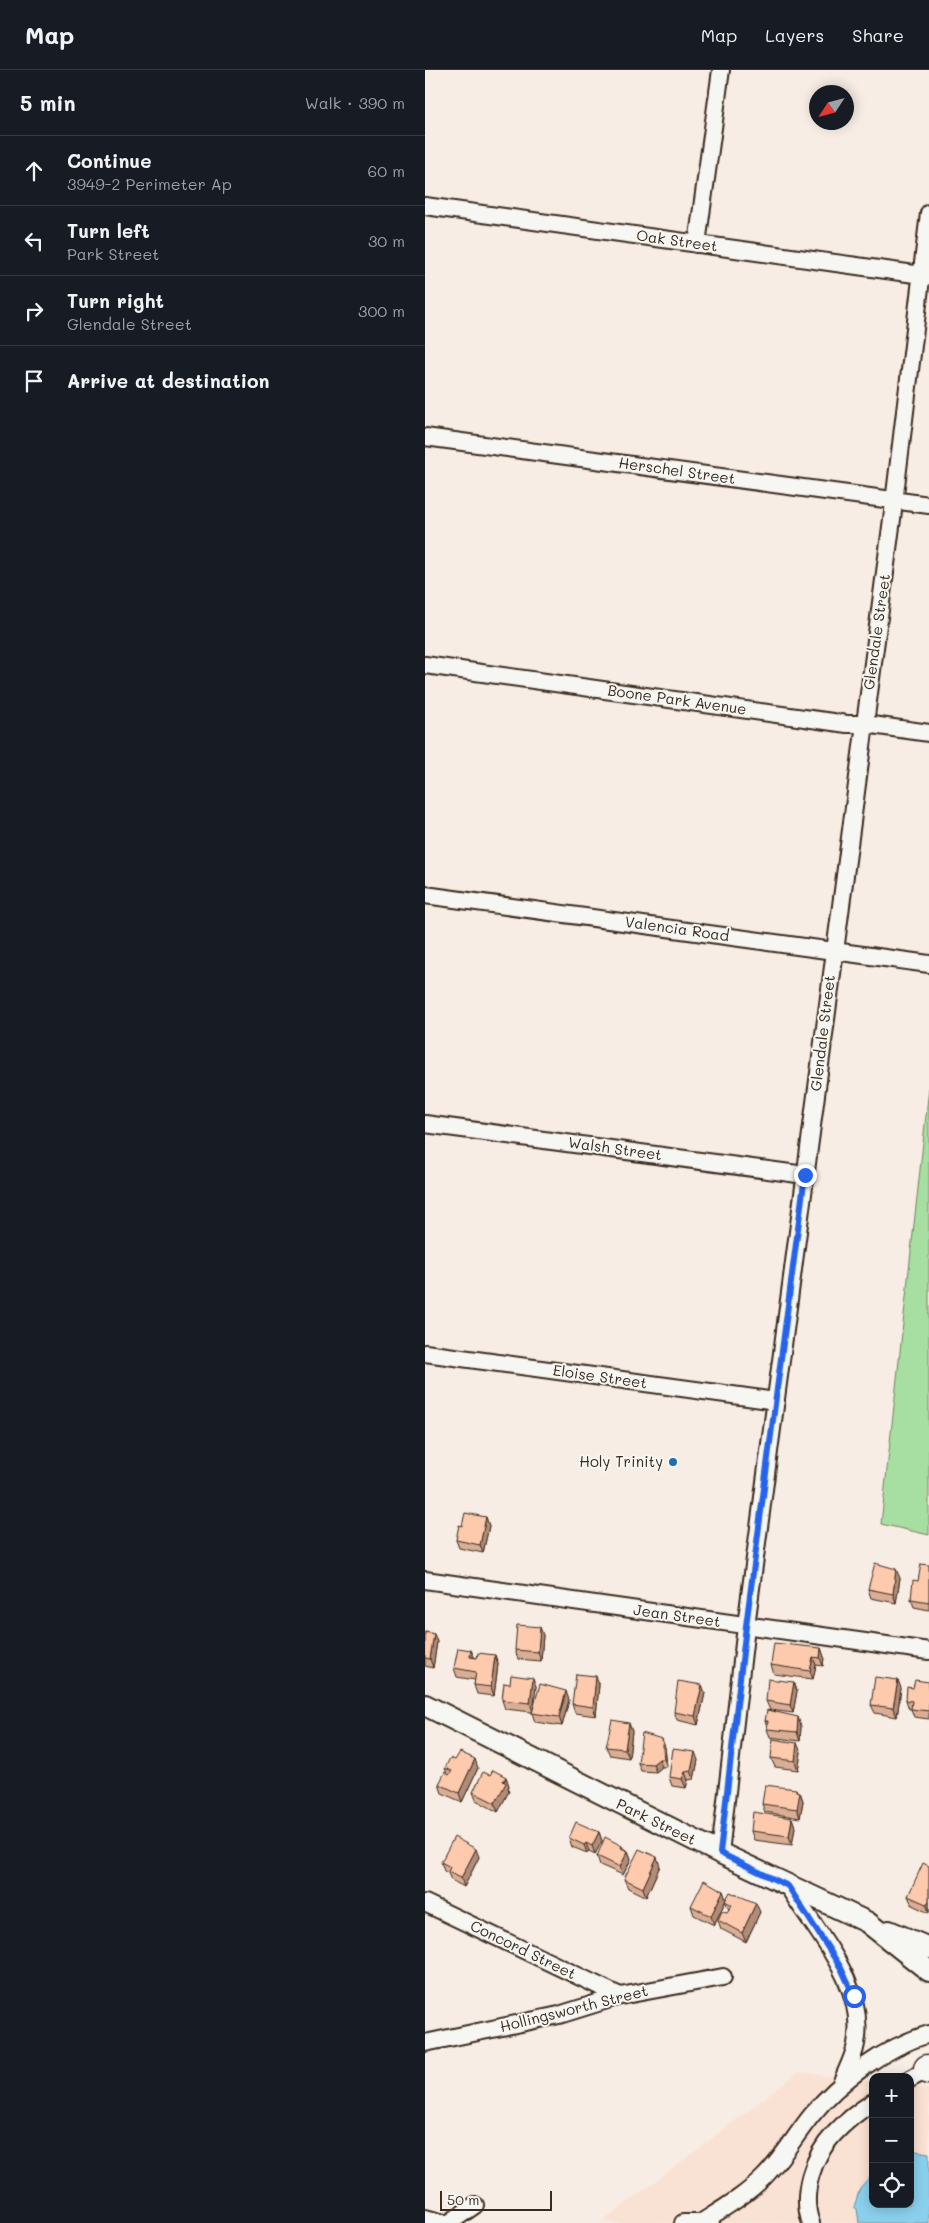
<!DOCTYPE html>
<meta charset="utf-8">
<style>
:root{--surface:#171b24;--page:#242831;--text:#f1f3f6;--muted:#9ea1a6;--line:#363941}
body{margin:0;font-family:Mali,sans-serif;background:var(--page);color:var(--text)}
.controls{position:absolute;right:15px;bottom:15px;display:grid;overflow:hidden;border-radius:10px;box-shadow:0 2px 12px #0003}
.controls button{width:45px;height:45px;display:grid;place-items:center;padding:0;border:0;border-bottom:1px solid var(--line);background:var(--surface);color:var(--text);font:25px sans-serif}
.compass{position:absolute;left:384px;top:15px;width:45px;height:45px;border-radius:50%;background:var(--surface);box-shadow:0 2px 12px #0003;rotate:234deg}
.scale{position:absolute;left:15px;bottom:12px;width:112px;box-sizing:border-box;padding-left:5px;border:2px solid #3b2a1e;border-top:0;font-size:14px;line-height:18px;white-space:nowrap;color:#3b2a1e;-webkit-text-stroke:4px #f6f6f2;paint-order:stroke}
.stop{position:absolute;width:15px;height:15px;margin:-11px;border:4px solid #2563eb;border-radius:50%;background:#fff}
.stop.end{background:#2563eb;border-color:#fff;box-shadow:0 1px 5px #0008}
.list{margin:0;padding:0;list-style:none}
h2{display:flex;justify-content:space-between;align-items:center;height:65px;margin:0;padding:0 20px;font-size:21px}
h2 small{font-size:16px;font-weight:400;color:var(--muted)}
.list li{display:grid;grid-template-columns:32px 1fr auto;gap:15px;align-items:center;box-sizing:border-box;height:70px;padding:0 20px;border-top:1px solid var(--line)}
.list b{display:block;font-size:19px;white-space:nowrap}
.list p{margin:0;font-size:16px;white-space:nowrap;color:var(--muted)}
.list em{font-size:16px;font-style:normal;color:var(--muted)}
.icon{flex:none;width:28px;height:28px;fill:none;stroke:currentColor;stroke-width:2;stroke-linecap:round;stroke-linejoin:round}
.map{position:relative;flex:none;width:504px;height:2153px;overflow:hidden}
header{display:flex;align-items:center;gap:30px;box-sizing:border-box;height:70px;padding:0 25px;background:var(--surface);border-bottom:1px solid var(--line)}
header strong{font-size:24px}
nav{display:flex;gap:28px;margin-inline-start:auto;font-size:18px}
main{display:flex}
aside{flex:1;background:var(--surface)}
.map>svg:first-child{display:block}
.built{fill:#f9e2d4}
.green{fill:#a7dea2;stroke:#718460}
.water{fill:#8ad0ec;stroke:#6a8e9a}
.lines{fill:none;stroke-linecap:round;stroke-linejoin:round}
.minor-casing{stroke:#3b2a1e;stroke-width:20}
.tertiary-casing{stroke:#3b2a1e;stroke-width:24}
.trunk-casing{stroke:#3b2a1e;stroke-width:31}
.minor{stroke:#f6f6f2;stroke-width:16}
.tertiary{stroke:#f6f6f2;stroke-width:20}
.trunk{stroke:#f6f6f2;stroke-width:28}
.wall{fill:#daae95;stroke:#3b2a1e}
.shaded-wall{fill:#b18d79;stroke:#3b2a1e}
.building{fill:#fdcaad;stroke:#3b2a1e}
.route{stroke:#2563eb;stroke-width:6}
.poi-dot{fill:#1f6fb2;stroke:#f6f6f2;stroke-width:2}
.labels{text-anchor:middle;stroke-width:4;stroke-linejoin:round;paint-order:stroke}
.street-label{font-size:15px;fill:#3b2a1e;stroke:#f6f6f2}
.poi-label{font-size:15px;fill:#3b2a1e;stroke:#f6f6f2;text-anchor:end}
</style>
<header>
<strong>Map</strong>
<nav><a>Map</a><a>Layers</a><a>Share</a></nav>
</header>
<main>
<aside>
<h2>5 min<small>Walk · 390 m</small></h2>
<ul class="list">
<li><svg class="icon" aria-label="ahead" viewBox="0 0 24 24"><path d="M12 20V5M6 11l6-6 6 6"/></svg><div><b>Continue</b><p>3949-2 Perimeter Ap</p></div><em>60 m</em></li>
<li><svg class="icon" aria-label="left" viewBox="0 0 24 24"><path d="M17 20v-9H6M10 6l-5 5 5 5"/></svg><div><b>Turn left</b><p>Park Street</p></div><em>30 m</em></li>
<li><svg class="icon" aria-label="right" viewBox="0 0 24 24"><path d="M7 20v-9h11M14 6l5 5-5 5"/></svg><div><b>Turn right</b><p>Glendale Street</p></div><em>300 m</em></li>
<li><svg class="icon" aria-label="arrive" viewBox="0 0 24 24"><path d="M6 21V4h12l-3 4 3 4H6"/></svg><div><b>Arrive at destination</b></div></li>
</ul>
</aside>
<div class="map">
<svg width="504" height="2153" viewBox="0 0 504 2153">
<rect width="100%" height="100%" fill="#f7ede4"/>
<filter id="ink" filterUnits="userSpaceOnUse"><feTurbulence type="fractalNoise" baseFrequency=".02" numOctaves="2"/><feDisplacementMap in="SourceGraphic" scale="10" xChannelSelector="R" yChannelSelector="G"/><feConvolveMatrix kernelMatrix="1 2 1 2 8 2 1 2 1" color-interpolation-filters="sRGB"/></filter>
<g filter="url(#ink)">
<!-- built -->
<polygon class="built" points="374,2002 448,2012 448,2134 485,2134 485,2017 504,2019 504,2153 176,2153"/>
<!-- green -->
<polygon class="green" points="504,1018 504,1465 456,1454"/>
<!-- water -->
<polygon class="water" points="485,2080 504,2083 504,2153 434,2153 432,2139 429,2137 435,2118 448,2103 448,2134 485,2134"/>
<g class="lines">
<!-- minor casing -->
<g class="minor-casing">
<g id="minor">
<polyline points="0,136 504,206"/>
<polyline points="272,174 296,0"/>
<polyline points="0,367 504,435"/>
<polyline points="0,595 422,654 440,654 504,663"/>
<polyline points="0,825 504,894"/>
<polyline points="0,1054 380,1105"/>
<polyline points="0,1283 351,1331"/>
<polyline points="0,1510 504,1581"/>
<polyline points="295,1783 321,1556 467,449 504,143"/>
<path d="M363,1816C392,1864 442,1915 431,1974C429,1987 421,2001 416,2014"/>
<polyline points="0,1833 195,1926"/>
<polyline points="0,1973 134,1945 195,1926 298,1907"/>
<polyline points="485,2009 504,1999"/>
<polyline points="0,2148 19,2153"/>
<path d="M277,2152C299,2138 321,2125 339,2107C357,2089 370,2066 386,2046C414,2011 460,1977 504,1964"/>
<polyline points="24,2153 50,2135"/>
<polyline points="258,2153 286,2153"/>
<path d="M386,2153C375,2124 388,2086 409,2064C420,2052 434,2041 448,2032"/>
</g>
</g>
<!-- tertiary casing -->
<g class="tertiary-casing">
<g id="tertiary">
<polyline points="0,1635 295,1783 442,1852 504,1901"/>
<polyline points="464,1861 504,1878"/>
</g>
</g>
<!-- trunk casing -->
<g class="trunk-casing">
<polyline id="trunk" points="503,1999 504,2000"/>
</g>
<!-- minor -->
<use href="#minor" class="minor"/>
<!-- tertiary -->
<use href="#tertiary" class="tertiary"/>
<!-- trunk -->
<use href="#trunk" class="trunk"/>
</g>
<!-- wall -->
<g class="wall">
<polygon points="61,1447 64,1456 58,1483 34,1478 31,1470 37,1456"/>
<polygon points="504,1495 504,1540 489,1537 486,1529 493,1511"/>
<polygon points="475,1508 471,1533 446,1528 443,1519"/>
<polygon points="0,1562 9,1564 12,1572 8,1598 0,1596"/>
<polygon points="118,1565 116,1591 93,1589 90,1580"/>
<polygon points="396,1578 399,1587 398,1596 391,1595 388,1609 349,1604 346,1595"/>
<polygon points="46,1580 49,1587 52,1588 70,1585 73,1594 69,1626 52,1624 49,1615 50,1610 32,1607 29,1598"/>
<polygon points="369,1612 372,1621 368,1643 345,1640 341,1631"/>
<polygon points="504,1612 504,1649 489,1647 486,1639 484,1639 481,1630 488,1618"/>
<polygon points="85,1614 111,1616 108,1639 144,1630 137,1656 110,1652 107,1643 107,1642 80,1639 77,1630"/>
<polygon points="174,1615 171,1646 150,1643 147,1634"/>
<polygon points="277,1615 280,1623 273,1655 252,1650 249,1642"/>
<polygon points="476,1618 472,1647 450,1643 446,1635"/>
<polygon points="340,1651 376,1656 375,1671 345,1667 342,1659 342,1656"/>
<polygon points="207,1661 204,1688 185,1685 181,1677"/>
<polygon points="240,1677 242,1697 237,1697 231,1702 216,1701 213,1693"/>
<polygon points="376,1682 373,1700 350,1697 346,1688"/>
<polygon points="273,1690 269,1709 263,1710 261,1718 247,1716 244,1707"/>
<polygon points="20,1698 53,1698 37,1732 17,1723 14,1714 22,1704"/>
<polygon points="65,1705 81,1707 84,1716 83,1718 84,1721 73,1742 51,1730 48,1722"/>
<polygon points="372,1722 375,1722 378,1731 375,1748 340,1742 337,1734"/>
<polygon points="367,1748 370,1757 367,1775 329,1770 326,1761"/>
<polygon points="174,1762 177,1771 170,1784 164,1781 162,1783 147,1777 144,1768"/>
<polygon points="197,1776 199,1779 203,1781 206,1789 198,1805 175,1795 172,1786"/>
<polygon points="54,1787 39,1817 26,1810 23,1803 19,1801 16,1792"/>
<polygon points="235,1796 221,1827 203,1818 199,1809"/>
<polygon points="504,1796 504,1843 487,1835 483,1826"/>
<polygon points="298,1821 301,1830 289,1855 269,1845 266,1836"/>
<polygon points="300,1831 335,1842 321,1872 296,1859 293,1850 302,1842 304,1840"/>
</g>
<!-- shaded-wall -->
<g class="shaded-wall">
<polygon points="61,1447 64,1456 58,1483 55,1475"/>
<polygon points="471,1499 475,1508 471,1533 468,1524"/>
<polygon points="115,1557 118,1565 116,1591 113,1582"/>
<polygon points="9,1564 12,1572 8,1598 5,1589"/>
<polygon points="396,1578 399,1587 398,1596 395,1588"/>
<polygon points="46,1580 49,1588 45,1587"/>
<polygon points="70,1585 73,1594 69,1626 66,1617"/>
<polygon points="388,1587 391,1595 388,1609 385,1601"/>
<polygon points="171,1606 174,1615 171,1646 168,1637"/>
<polygon points="108,1608 111,1616 108,1642 105,1633"/>
<polygon points="473,1610 476,1618 472,1647 468,1638"/>
<polygon points="369,1612 372,1621 368,1643 365,1635"/>
<polygon points="277,1615 280,1623 273,1655 270,1646"/>
<polygon points="141,1621 144,1630 137,1656 134,1647"/>
<polygon points="373,1647 376,1656 375,1671 372,1662"/>
<polygon points="204,1653 207,1661 204,1688 200,1679"/>
<polygon points="237,1669 240,1677 242,1697 239,1689"/>
<polygon points="372,1673 376,1682 373,1700 370,1691"/>
<polygon points="270,1682 273,1690 269,1709 266,1701"/>
<polygon points="50,1689 53,1698 37,1732 34,1723"/>
<polygon points="234,1689 237,1697 231,1702 228,1694"/>
<polygon points="260,1702 263,1710 261,1718 257,1709"/>
<polygon points="81,1707 84,1716 83,1718 84,1721 73,1742 70,1733"/>
<polygon points="371,1719 374,1727 375,1722 378,1731 375,1748 372,1739"/>
<polygon points="367,1748 370,1757 367,1775 364,1766"/>
<polygon points="174,1762 177,1771 170,1784 167,1776"/>
<polygon points="161,1773 164,1781 162,1783 159,1775"/>
<polygon points="51,1779 54,1787 39,1817 36,1808"/>
<polygon points="203,1781 206,1789 198,1805 195,1797"/>
<polygon points="232,1787 235,1796 221,1827 218,1818"/>
<polygon points="298,1821 301,1830 289,1855 286,1846"/>
<polygon points="504,1831 504,1842 501,1834"/>
<polygon points="331,1833 335,1842 321,1872 317,1863"/>
</g>
<!-- building -->
<g class="building">
<polygon points="40,1443 61,1447 55,1475 31,1470 34,1455 37,1456"/>
<polygon points="450,1493 471,1499 468,1524 443,1519"/>
<polygon points="496,1494 504,1495 504,1532 486,1529 488,1510 493,1511"/>
<polygon points="92,1555 115,1557 113,1582 90,1580"/>
<polygon points="0,1562 9,1564 5,1589 0,1588"/>
<polygon points="349,1573 396,1578 395,1588 388,1587 385,1601 346,1595"/>
<polygon points="33,1578 46,1580 45,1587 52,1588 53,1583 70,1585 66,1617 49,1615 51,1602 29,1598"/>
<polygon points="151,1604 171,1606 168,1637 147,1634"/>
<polygon points="86,1605 108,1608 105,1633 77,1630 79,1613 85,1614"/>
<polygon points="450,1607 473,1610 468,1638 446,1635"/>
<polygon points="343,1609 369,1612 365,1635 341,1631"/>
<polygon points="490,1610 504,1612 504,1641 486,1639 487,1631 481,1630 482,1617 488,1618"/>
<polygon points="253,1611 277,1615 270,1646 249,1642"/>
<polygon points="115,1614 141,1621 134,1647 107,1643"/>
<polygon points="342,1640 373,1647 372,1662 342,1659 343,1651 340,1651"/>
<polygon points="187,1650 204,1653 200,1679 181,1677"/>
<polygon points="217,1663 237,1669 239,1689 234,1689 228,1694 213,1693"/>
<polygon points="348,1669 372,1673 370,1691 346,1688"/>
<polygon points="248,1679 270,1682 266,1701 260,1702 257,1709 244,1707"/>
<polygon points="35,1682 50,1689 34,1723 14,1714 20,1702 24,1705 27,1701 20,1698 25,1688 30,1690"/>
<polygon points="68,1700 81,1707 78,1711 81,1713 70,1733 48,1722 58,1702 65,1705"/>
<polygon points="340,1715 371,1719 371,1721 375,1722 372,1739 337,1734"/>
<polygon points="328,1742 367,1748 364,1766 326,1761"/>
<polygon points="151,1752 174,1762 167,1776 161,1773 159,1775 144,1768"/>
<polygon points="29,1767 51,1779 36,1808 23,1802 25,1797 16,1792"/>
<polygon points="180,1767 197,1776 196,1778 203,1781 195,1797 172,1786"/>
<polygon points="214,1779 232,1787 218,1818 199,1809"/>
<polygon points="498,1793 504,1796 504,1831 501,1834 483,1826"/>
<polygon points="279,1810 298,1821 286,1846 266,1836"/>
<polygon points="305,1822 331,1833 317,1863 293,1850 297,1841 302,1842 307,1835 300,1831"/>
</g>
</g>
<g class="lines" filter="url(#ink)">
<!-- route -->
<polyline class="route" points="380,1105 321,1556 295,1783 363,1816 416,1898 429,1926"/>
</g>
<!-- markers -->
<circle class="poi-dot" cx="248" cy="1392" r="5"/>
<g class="labels">
<!-- street labels -->
<g class="street-label">
<text transform="translate(252 171) rotate(8)" y="5">Oak Street</text>
<text transform="translate(252 401) rotate(8)" y="5">Herschel Street</text>
<text transform="translate(452 562) rotate(-82)" y="5">Glendale Street</text>
<text transform="translate(252 630) rotate(8)" y="5">Boone Park Avenue</text>
<text transform="translate(252 859) rotate(8)" y="5">Valencia Road</text>
<text transform="translate(398 963) rotate(-83)" y="5">Glendale Street</text>
<text transform="translate(190 1079) rotate(8)" y="5">Walsh Street</text>
<text transform="translate(175 1307) rotate(8)" y="5">Eloise Street</text>
<text transform="translate(252 1546) rotate(8)" y="5">Jean Street</text>
<text transform="translate(231 1752) rotate(26)" y="5">Park Street</text>
<text transform="translate(98 1880) rotate(26)" y="5">Concord Street</text>
<text transform="translate(149 1939) rotate(-14)" y="5">Hollingsworth Street</text>
</g>
<!-- poi labels -->
<g class="poi-label">
<text x="238" y="1397">Holy Trinity</text>
</g>
</g>
</svg>
<div class="controls">
<button>+</button>
<button>−</button>
<button><svg class="icon" aria-label="locate" viewBox="0 0 24 24"><circle cx="12" cy="12" r="6"/><path d="M12 2v4M12 18v4M2 12h4M18 12h4"/></svg></button>
</div>
<svg class="compass" viewBox="-18 -18 36 36"><path d="M0-13l5 13h-10z" fill="#e53935"/><path d="M0 13l5-13h-10z" fill="#9ea1a6"/></svg>
<div class="scale">50 m</div>
<div class="stop" style="left:429px;top:1926px"></div>
<div class="stop end" style="left:380px;top:1105px"></div>
</div>
</main>
